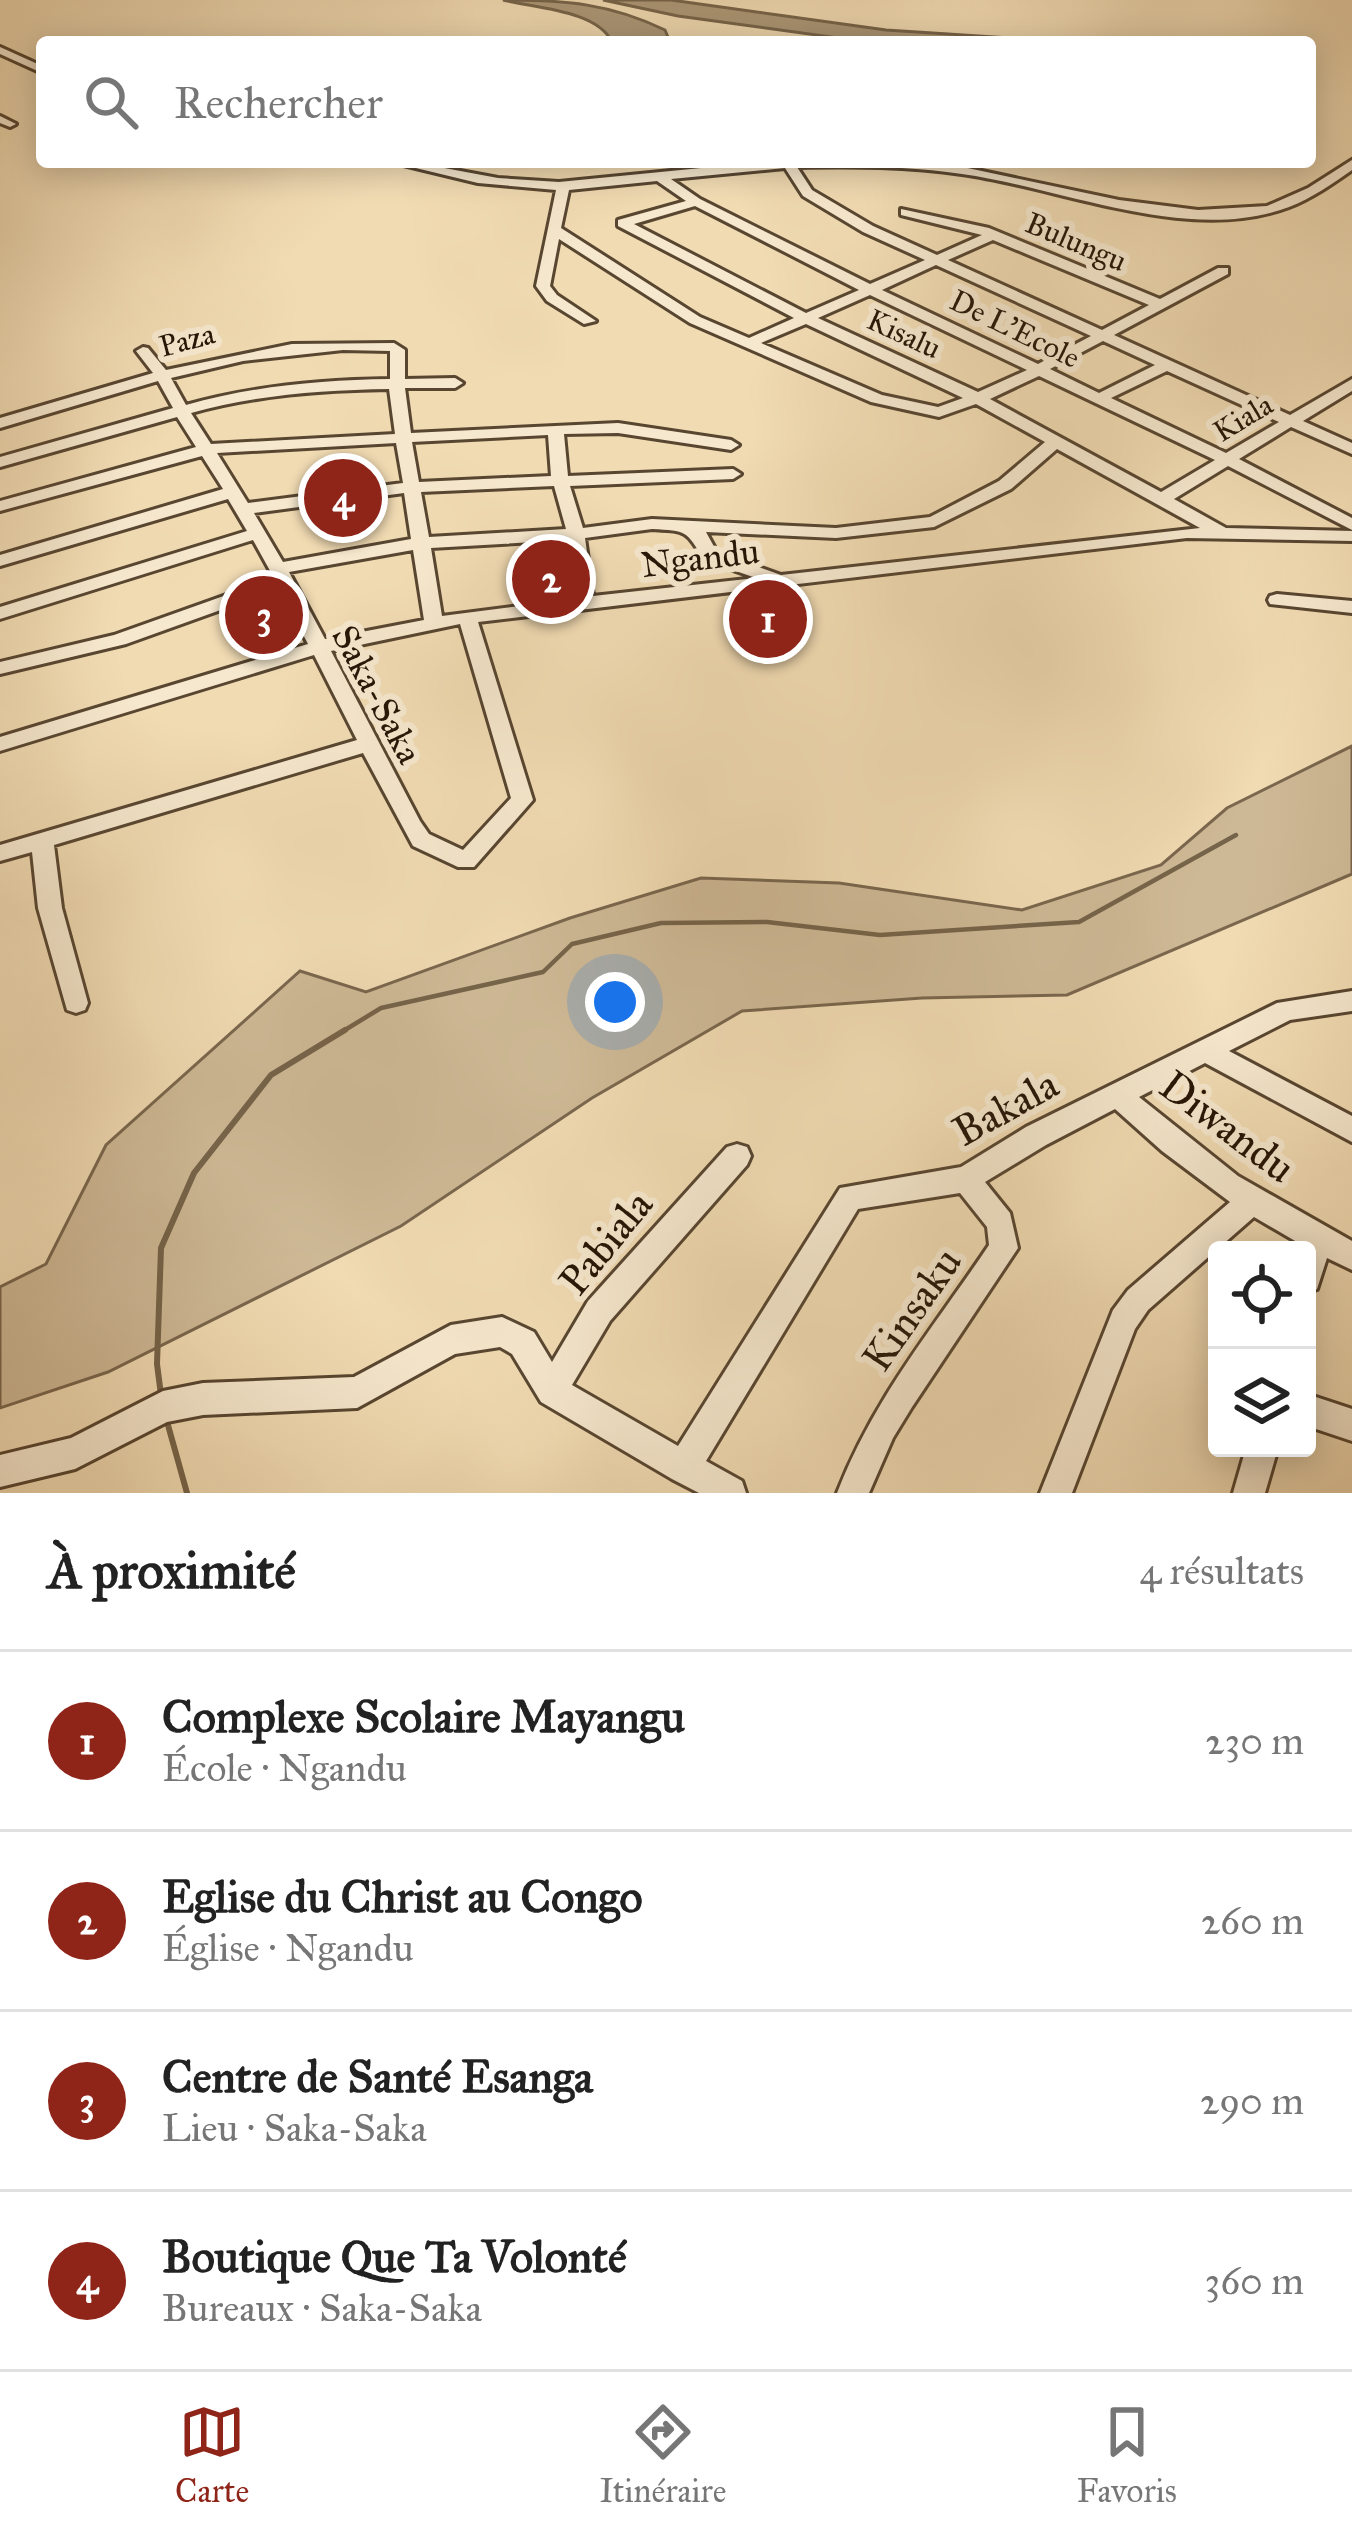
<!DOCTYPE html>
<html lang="fr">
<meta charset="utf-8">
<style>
:root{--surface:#fff;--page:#f2f2f2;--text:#222;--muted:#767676;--line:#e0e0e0;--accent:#8f2418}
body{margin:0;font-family:"IM FELL Great Primer",serif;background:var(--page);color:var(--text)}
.controls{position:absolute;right:36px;bottom:36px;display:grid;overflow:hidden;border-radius:12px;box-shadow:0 6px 30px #0003}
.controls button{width:108px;height:108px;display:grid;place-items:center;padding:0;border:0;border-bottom:3px solid var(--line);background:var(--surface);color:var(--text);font:60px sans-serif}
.you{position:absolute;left:615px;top:1002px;width:42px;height:42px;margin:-30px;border:9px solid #fff;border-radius:50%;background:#1a73e8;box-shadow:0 0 0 18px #1a73e833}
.badge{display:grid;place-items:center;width:78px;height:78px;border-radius:50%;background:var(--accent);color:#fff;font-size:39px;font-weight:700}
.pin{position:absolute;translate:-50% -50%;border:6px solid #fff;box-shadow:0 3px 12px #0006}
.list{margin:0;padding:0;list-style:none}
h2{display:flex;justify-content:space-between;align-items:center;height:156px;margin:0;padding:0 48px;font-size:51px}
h2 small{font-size:39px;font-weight:400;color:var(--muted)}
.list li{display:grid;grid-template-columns:78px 1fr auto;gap:36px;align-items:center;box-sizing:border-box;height:180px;padding:0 48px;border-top:3px solid var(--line)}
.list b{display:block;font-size:45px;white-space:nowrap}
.list p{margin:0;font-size:39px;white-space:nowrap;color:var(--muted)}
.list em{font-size:39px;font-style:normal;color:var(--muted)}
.icon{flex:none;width:66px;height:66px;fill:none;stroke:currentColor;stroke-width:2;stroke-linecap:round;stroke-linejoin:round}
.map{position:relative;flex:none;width:1352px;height:1493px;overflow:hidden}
.search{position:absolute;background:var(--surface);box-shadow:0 6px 30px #0003;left:36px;right:36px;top:36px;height:132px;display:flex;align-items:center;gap:30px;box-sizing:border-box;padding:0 42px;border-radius:12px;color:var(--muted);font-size:45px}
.sheet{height:876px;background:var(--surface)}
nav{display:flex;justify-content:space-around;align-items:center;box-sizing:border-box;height:168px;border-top:3px solid var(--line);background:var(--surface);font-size:33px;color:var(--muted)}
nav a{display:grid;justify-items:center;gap:6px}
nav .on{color:var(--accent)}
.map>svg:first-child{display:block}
.green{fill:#ceb996;stroke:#7a674e;stroke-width:3}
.water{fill:#ac9878;stroke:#76644a;stroke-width:3}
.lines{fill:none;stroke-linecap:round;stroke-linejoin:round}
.stream-far1{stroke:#76644a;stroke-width:4.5}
.stream{stroke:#76644a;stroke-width:6}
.minor-casing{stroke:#584631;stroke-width:6}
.minor{fill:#f6e8ce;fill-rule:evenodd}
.labels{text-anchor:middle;stroke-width:12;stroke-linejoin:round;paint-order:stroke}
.far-street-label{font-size:30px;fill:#251506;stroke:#f6e8ce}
.street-label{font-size:36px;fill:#251506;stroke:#f6e8ce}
.near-street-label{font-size:42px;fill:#251506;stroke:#f6e8ce}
</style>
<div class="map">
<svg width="1352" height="1493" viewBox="0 0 1352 1493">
<rect width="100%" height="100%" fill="#f1dbb3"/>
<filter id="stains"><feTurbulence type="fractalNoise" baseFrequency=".00167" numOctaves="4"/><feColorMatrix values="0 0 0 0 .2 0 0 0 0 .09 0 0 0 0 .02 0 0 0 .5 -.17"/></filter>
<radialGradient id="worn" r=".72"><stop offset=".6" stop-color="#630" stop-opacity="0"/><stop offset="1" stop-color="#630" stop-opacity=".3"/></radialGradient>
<!-- green -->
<polygon class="green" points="1352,746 1352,874 1067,995 922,998 742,1011 592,1098 401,1226 108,1372 0,1408 0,1287 46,1264 106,1145 300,971 366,992 570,918 701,878 839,883 1022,910 1161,865 1227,808"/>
<!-- water -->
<g class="water">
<path d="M503,0C564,0 609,3 665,30L670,42H612C597,10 534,8 503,0Z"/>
<polygon points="603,0 671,0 886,30 1072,42 860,41 678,16"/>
</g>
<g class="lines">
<!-- stream-far1 -->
<polyline class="stream-far1" points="340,1033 381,1008 543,972 572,944 661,923 767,922 880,935 1079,922 1236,835"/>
<!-- stream -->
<g class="stream">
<polyline points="161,1395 157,1364 161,1248 194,1173 271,1075 345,1030"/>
<polyline points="166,1418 187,1493"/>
</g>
<!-- minor casing -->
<g class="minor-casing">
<g id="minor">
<polygon points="0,47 42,66 42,73 0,54"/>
<polygon points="0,116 16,124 10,127 0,123"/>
<path d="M1352,160V170C1332,184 1312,198 1289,207C1189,245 1063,188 962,174C908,166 852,166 797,167L812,190L873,226L937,255L982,235L901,215V209L989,228L1160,299L1218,268H1228V274L1114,335L1290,415L1352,379V391L1303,421L1352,443V454L1291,427L1239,459L1352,518V530L1228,466L1174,499L1226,528L1352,531V541L1187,538L478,622L533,800L474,867H458L413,846L363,753L54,845L62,908L88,1003L85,1010L76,1013L67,1010L38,908L32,852L0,861V845L357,740L314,655L0,751V737L308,644L279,589L126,644L0,674V662L114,635L274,578L253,540L0,619V607L247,531L228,499L0,566V555L223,489L202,456L0,511V501L196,447L177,417L0,467V457L173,408L158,381L0,428V418L153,373L136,351L143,347L148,348L166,370L292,344L394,343L405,350V379L455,378L463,383L455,388H405L411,433L618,423L731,440L739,445L731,450L618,433L564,434L568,476L733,469L741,474L733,479L570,486L583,528L652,519L836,528L930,517L999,481L1045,442L976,404L939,417L871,402L690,323L559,239L550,286L557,295L596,321L584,324L547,301L536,286L556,190L478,183L391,162H412L498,178L559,182L762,162H916L963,167L1119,200L1198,210L1267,206L1308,188ZM785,168L803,196L863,232L925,260L870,284L700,199L671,179ZM657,181L686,201L618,220V226L794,318L749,338L700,317L561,228L569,190ZM695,206L859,290L806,313L634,224ZM993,240L1149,305L1102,330L948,260ZM936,265L1091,336L1038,364L882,290ZM870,295L1027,370L978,392L818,318ZM806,324L963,398L938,407L882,395L761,343ZM1103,341L1155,365L1099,393L1050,369ZM343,350L390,351V379C321,380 253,386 186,405L171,378L243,361ZM1167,371L1279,422L1226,453L1111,398ZM1039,376L1215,460L1161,492L990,399ZM389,389L395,434L211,444L191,413C256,395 322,390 389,389ZM548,435L551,476L419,482L412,442ZM396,443L403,483L248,503L217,453ZM1057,449L1200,528L781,575L717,552L706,532L836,538L934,527L1011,489ZM554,486L566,529L429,537L421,492ZM404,493L411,539L283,562L254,513ZM652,529C687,531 686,530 704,560L756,578L593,596L585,538ZM568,540L575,599L442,616L431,548ZM413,550L424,620L325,639L289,572ZM460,624L511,798L463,850L429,834L420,821L331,651Z"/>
<polygon points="1277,594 1352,601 1352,613 1270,604 1268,600 1270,596"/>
<path d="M1352,991V1011L1290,1020L1229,1051L1352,1116V1142L1205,1063L1139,1097L1238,1176L1352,1241V1270L1327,1258L1317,1289L1307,1293V1250H1301L1302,1245L1254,1217L1148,1310L1135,1329L1072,1493H1040L1113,1310L1128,1290L1230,1202L1162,1151L1115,1109L1046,1145L985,1182L1010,1213L1018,1248L912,1407L893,1438L869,1493H837C875,1396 932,1330 989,1245L987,1227L960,1193L858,1209L706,1461L742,1481L746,1493H699L672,1479L541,1402L512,1354L500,1347L455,1354L357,1408L203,1415L167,1422L75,1469L0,1487V1455L71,1438L163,1391L203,1383L354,1377L451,1325L502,1317L534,1332L552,1362L588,1301L727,1147L737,1144L747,1147L751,1156L747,1165L610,1321L572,1385L678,1446L840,1188L961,1167L1026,1127L1277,1003Z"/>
<polygon points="1307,1394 1352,1409 1352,1441 1307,1426"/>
<polygon points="1246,1448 1278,1448 1265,1493 1233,1493"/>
</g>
</g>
<!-- minor -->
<use href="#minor" class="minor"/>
</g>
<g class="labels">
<!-- far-street labels -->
<g class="far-street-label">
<text transform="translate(1076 242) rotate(23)" y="10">Bulungu</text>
<text transform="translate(1015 329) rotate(26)" y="10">De L'Ecole</text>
<text transform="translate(904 334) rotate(25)" y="10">Kisalu</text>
<text transform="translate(187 340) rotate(-15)" y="10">Paza</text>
<text transform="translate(1243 418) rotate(-31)" y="10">Kiala</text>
</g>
<!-- street labels -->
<g class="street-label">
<text transform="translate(700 557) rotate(-7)" y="13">Ngandu</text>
<text transform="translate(378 694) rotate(62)" y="13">Saka-Saka</text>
</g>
<!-- near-street labels -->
<g class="near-street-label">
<text transform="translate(1005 1107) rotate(-29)" y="15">Bakala</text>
<text transform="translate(1228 1126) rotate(37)" y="15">Diwandu</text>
<text transform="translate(605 1242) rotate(-51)" y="15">Pabiala</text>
<text transform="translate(911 1309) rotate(-55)" y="15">Kinsaku</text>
</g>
</g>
<rect width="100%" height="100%" filter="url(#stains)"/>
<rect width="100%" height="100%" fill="url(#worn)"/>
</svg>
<div class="controls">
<button><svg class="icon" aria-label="locate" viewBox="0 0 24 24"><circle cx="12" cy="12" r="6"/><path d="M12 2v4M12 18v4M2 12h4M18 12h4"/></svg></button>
<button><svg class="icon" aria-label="layers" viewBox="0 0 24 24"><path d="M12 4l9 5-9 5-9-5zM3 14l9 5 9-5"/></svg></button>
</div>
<div class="you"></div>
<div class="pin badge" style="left:768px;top:619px">1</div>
<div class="pin badge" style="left:551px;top:579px">2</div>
<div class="pin badge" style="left:264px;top:615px">3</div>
<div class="pin badge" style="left:343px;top:498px">4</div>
<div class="search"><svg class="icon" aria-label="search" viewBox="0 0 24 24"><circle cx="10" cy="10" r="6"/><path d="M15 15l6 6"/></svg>Rechercher</div>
</div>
<section class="sheet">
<h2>À proximité<small>4 résultats</small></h2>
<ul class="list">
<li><span class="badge">1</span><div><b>Complexe Scolaire Mayangu</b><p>École · Ngandu</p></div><em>230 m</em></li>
<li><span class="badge">2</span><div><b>Eglise du Christ au Congo</b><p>Église · Ngandu</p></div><em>260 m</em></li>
<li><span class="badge">3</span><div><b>Centre de Santé Esanga</b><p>Lieu · Saka-Saka</p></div><em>290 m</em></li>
<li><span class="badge">4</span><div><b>Boutique Que Ta Volonté</b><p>Bureaux · Saka-Saka</p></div><em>360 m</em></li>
</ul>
</section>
<nav>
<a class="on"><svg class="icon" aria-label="map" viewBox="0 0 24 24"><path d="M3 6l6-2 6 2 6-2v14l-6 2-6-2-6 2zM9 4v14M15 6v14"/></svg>Carte</a>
<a><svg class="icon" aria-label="directions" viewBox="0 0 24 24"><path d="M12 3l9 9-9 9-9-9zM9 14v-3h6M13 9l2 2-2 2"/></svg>Itinéraire</a>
<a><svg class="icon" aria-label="saved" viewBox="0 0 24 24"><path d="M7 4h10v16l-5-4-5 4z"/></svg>Favoris</a>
</nav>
